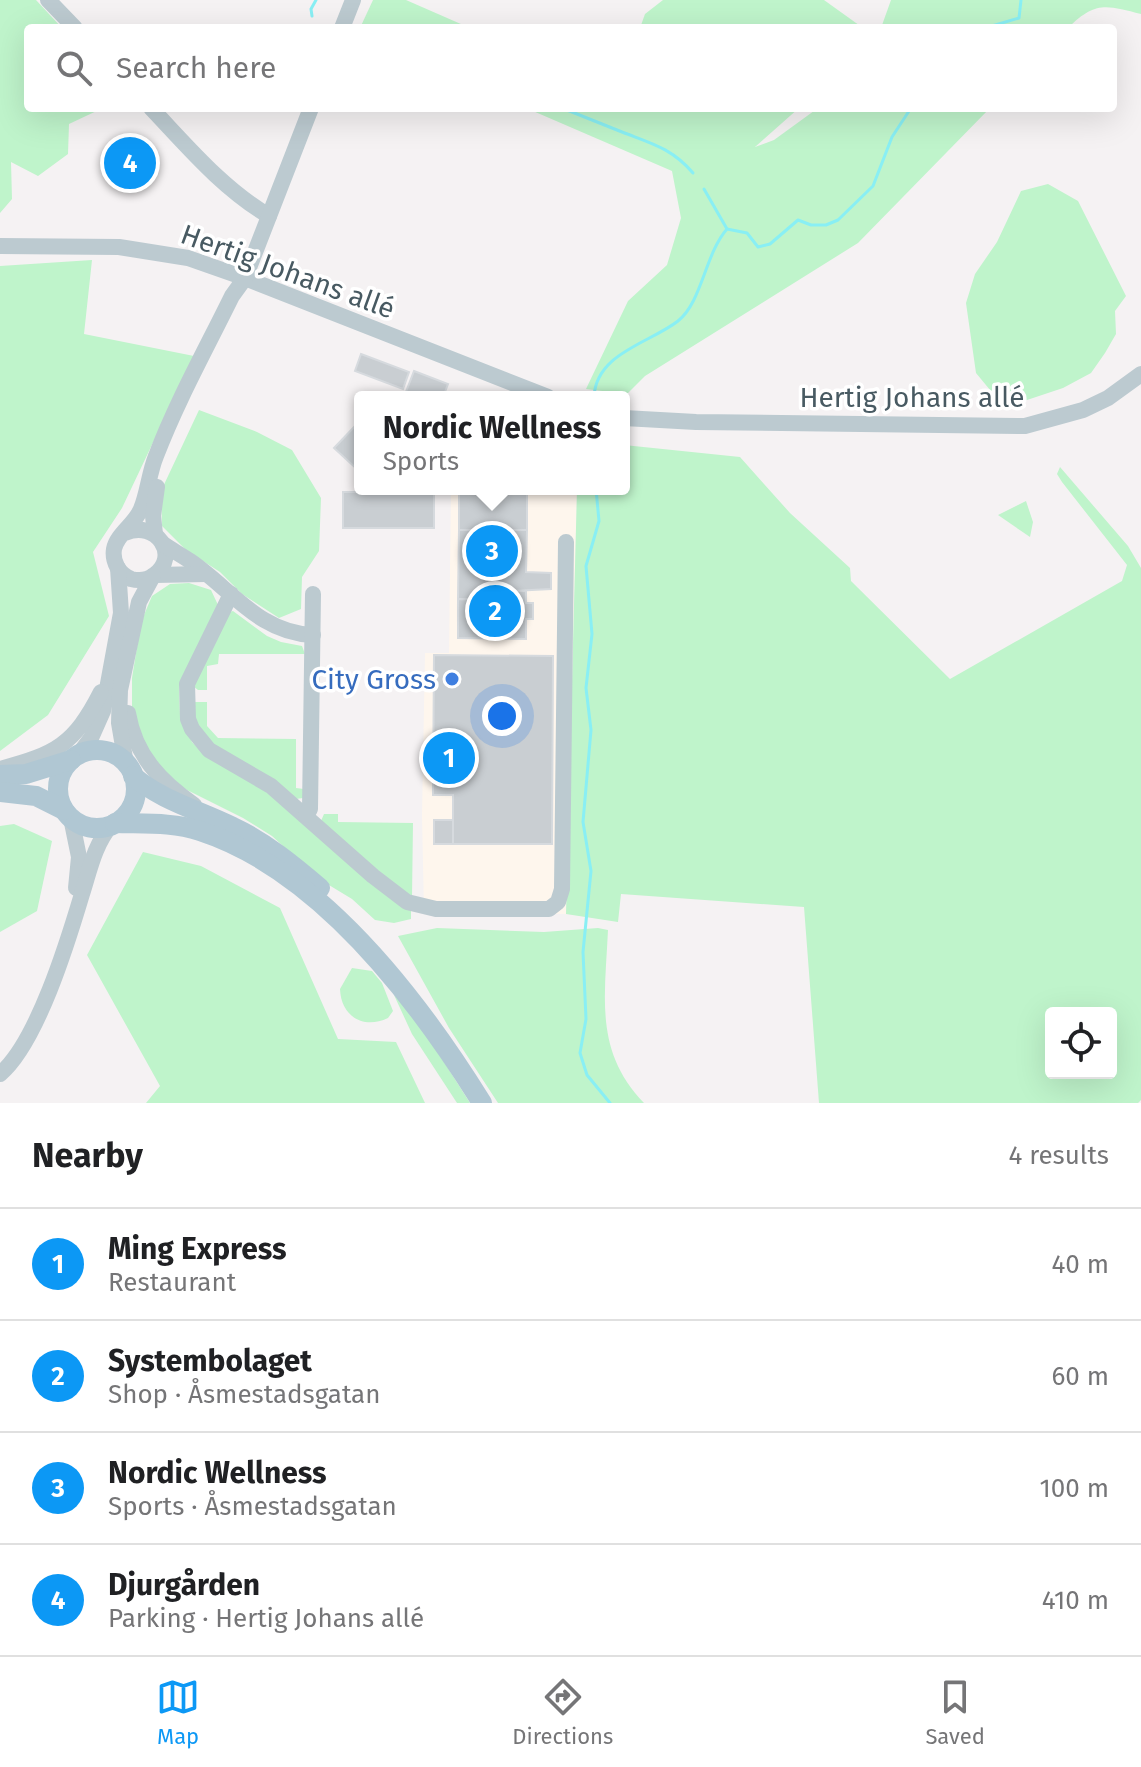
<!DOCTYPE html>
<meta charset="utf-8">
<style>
:root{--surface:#fff;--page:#f2f2f2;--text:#202124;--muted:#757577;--line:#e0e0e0;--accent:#0c98f5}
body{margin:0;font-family:"Fira Sans",sans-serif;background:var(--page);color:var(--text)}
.controls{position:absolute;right:24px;bottom:24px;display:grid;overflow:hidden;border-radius:8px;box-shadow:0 8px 32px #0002}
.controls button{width:72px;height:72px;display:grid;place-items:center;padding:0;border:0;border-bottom:2px solid var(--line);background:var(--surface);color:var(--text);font:40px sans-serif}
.you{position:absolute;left:502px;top:716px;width:28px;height:28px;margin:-20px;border:6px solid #fff;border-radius:50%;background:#1a73e8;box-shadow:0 0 0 12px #1a73e833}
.badge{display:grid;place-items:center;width:52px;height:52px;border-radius:50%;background:var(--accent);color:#fff;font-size:26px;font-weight:700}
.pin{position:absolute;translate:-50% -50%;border:4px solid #fff;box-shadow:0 2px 8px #0006}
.popup{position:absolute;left:354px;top:391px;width:276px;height:104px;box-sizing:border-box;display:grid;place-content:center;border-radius:8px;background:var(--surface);filter:drop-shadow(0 2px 6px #0005);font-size:26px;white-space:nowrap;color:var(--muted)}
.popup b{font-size:30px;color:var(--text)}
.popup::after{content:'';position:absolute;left:50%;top:100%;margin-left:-16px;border:16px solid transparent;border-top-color:var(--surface)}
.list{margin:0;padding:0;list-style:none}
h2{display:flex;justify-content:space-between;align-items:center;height:104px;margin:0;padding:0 32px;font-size:34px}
h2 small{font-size:26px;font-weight:400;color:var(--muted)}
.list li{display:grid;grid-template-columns:52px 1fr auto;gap:24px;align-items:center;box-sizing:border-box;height:112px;padding:0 32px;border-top:2px solid var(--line)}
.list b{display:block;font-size:30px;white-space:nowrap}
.list p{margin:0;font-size:26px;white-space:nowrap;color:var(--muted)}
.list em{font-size:26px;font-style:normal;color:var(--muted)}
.icon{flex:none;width:44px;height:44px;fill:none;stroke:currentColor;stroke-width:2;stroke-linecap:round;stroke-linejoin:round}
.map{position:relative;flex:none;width:1141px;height:1103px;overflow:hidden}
.search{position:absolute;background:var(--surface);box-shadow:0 8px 32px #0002;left:24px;right:24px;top:24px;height:88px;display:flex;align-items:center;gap:20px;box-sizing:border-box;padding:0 28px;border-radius:8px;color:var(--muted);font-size:30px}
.sheet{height:552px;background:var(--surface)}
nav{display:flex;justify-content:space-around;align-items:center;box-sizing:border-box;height:112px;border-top:2px solid var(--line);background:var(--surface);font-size:22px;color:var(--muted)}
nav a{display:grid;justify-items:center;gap:4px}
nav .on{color:var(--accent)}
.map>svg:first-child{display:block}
.commercial{fill:#fef6ed}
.green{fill:#bff4cb;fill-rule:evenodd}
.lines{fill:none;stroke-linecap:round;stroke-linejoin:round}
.stream{stroke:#89eff4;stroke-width:3}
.building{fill:#c9ced2;stroke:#d6dade;stroke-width:2}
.minor{stroke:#bccad0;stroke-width:16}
.major{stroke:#b0c7d3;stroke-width:20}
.shop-dot{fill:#3f7fe0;stroke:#fff;stroke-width:3}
.labels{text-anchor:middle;stroke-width:7;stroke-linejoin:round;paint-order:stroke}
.street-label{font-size:28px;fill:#485a62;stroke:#fff}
.shop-label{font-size:28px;fill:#366cbe;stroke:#fff;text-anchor:end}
</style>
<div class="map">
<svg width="1141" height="1103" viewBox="0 0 1141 1103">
<rect width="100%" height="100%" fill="#f5f2f3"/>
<!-- commercial -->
<polygon class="commercial" points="451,489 577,489 566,914 424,912 422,816 425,653 449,653"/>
<!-- green -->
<g class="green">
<polygon points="0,0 36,0 62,28 28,28 28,108 103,108 69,124 68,154 38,176 11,162 12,199 0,213"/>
<polygon points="373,0 406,0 470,28 360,28"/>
<polygon points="663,0 824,0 863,28 640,28 645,14"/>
<path d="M891,0H1141V14C1106,5 1095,1 1068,28H881Z"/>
<polygon points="526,108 799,108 755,147 774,140 818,108 990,108 858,243 645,376 627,394 586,389 628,301 667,265 681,218 672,171"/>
<polygon points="1048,184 1078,201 1126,296 1115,311 1116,334 1105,353 1091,373 1063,388 1021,402 995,396 976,373 966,303 975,274 997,242 1021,191"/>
<polygon points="92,260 84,334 194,356 122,508 93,552 109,616 48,715 0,751 0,266"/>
<polygon points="199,410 257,432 292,450 321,498 319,551 302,577 301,609 279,618 242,594 220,572 186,550 162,526 161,491"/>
<path d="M624,445L740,457L790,513L850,568L851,581L950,679L1122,581L1127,565L1062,482L1057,474L1060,467L1128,546L1141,568V1100L1138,1103H819L804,907L621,894L618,922L566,914L577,489H624ZM1051,1013H1111V1073H1051Z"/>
<polygon points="1026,501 1033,522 1030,537 998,515"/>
<polygon points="189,583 211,590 218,605 179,687 180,714 192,742 202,752 253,781 411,910 411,919 394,923 375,920 352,899 319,879 272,836 243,818 183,788 148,755 132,709 132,678 141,622 152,596 170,584"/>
<polygon points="233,611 267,636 281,642 302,646 305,654 219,654 218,664 207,666 207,690 198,690 193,686 230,612"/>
<polygon points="193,702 207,702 207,726 218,738 296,739 296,788 304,789 303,798 296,799 210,742 194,719"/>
<polygon points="324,814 338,814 338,822 413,823 412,897 399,889 321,821"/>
<polygon points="14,824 52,841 37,911 0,932 0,826"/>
<polygon points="143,852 201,866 280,908 338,1039 396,1042 425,1103 146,1103 160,1086 87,955"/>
<path d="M437,928L544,932L598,928L608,930C605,997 594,1051 644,1103H498L449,1028L398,936Z"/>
<path d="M352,968L372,971L382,983L393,1011L388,1018C363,1030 341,1016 340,989Z"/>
<polygon points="394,995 418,1021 470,1103 457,1103 412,1034"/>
</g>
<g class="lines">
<!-- stream -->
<g class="stream">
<polyline points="312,16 311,9 316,0"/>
<polyline points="985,28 1019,18 1021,0"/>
<path d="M562,108C582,116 602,124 622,132C650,143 672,148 693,173"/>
<polyline points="704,189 727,229"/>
<path d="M594,397C596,353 650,343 678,321C702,302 705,254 727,229L747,233L758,247L770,244L798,220L811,225H826L838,220L873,186L892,137L911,108"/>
<polyline points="596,489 599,521 586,566 592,634 586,688 591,730 583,822 591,871 583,952 586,1019 580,1053 587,1075 610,1103"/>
</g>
</g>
<!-- building -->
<g class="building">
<polygon points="361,354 409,372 403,389 355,371"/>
<polygon points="414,371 448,384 443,397 404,397"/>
<polygon points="357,424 360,427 359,471 334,448"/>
<polygon points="459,490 527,491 527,530 459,530"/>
<rect x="343" y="492" width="91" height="36"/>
<polygon points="459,530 527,530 526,572 551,573 551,589 512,591 512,600 458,599"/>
<polygon points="512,591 526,591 526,603 533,603 533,619 526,619 526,639 458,638 458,599 512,600"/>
<polygon points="434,655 553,656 552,844 453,844 453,795 433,795"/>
<rect x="434" y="820" width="19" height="24"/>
</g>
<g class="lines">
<!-- minor -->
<g class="minor">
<polyline points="48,0 75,28"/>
<polyline points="342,28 353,0"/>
<path d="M151,108C188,147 222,188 269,216"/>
<polyline points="0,246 119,247 188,258 245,278 548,397"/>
<polyline points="624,418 696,422 1025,426 1083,410 1108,398 1141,374"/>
<path d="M125,533C156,519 181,556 154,575C148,580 139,581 131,579C119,574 112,562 114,549C117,534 135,524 141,509C148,492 149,473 156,456C177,401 206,349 232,296L245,278L311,108"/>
<polyline points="155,534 153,516 157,487"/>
<path d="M163,544C172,550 181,555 190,561C231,589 259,633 313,635"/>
<polyline points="155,575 206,574"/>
<polyline points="231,594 187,684 188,719 192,729 209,750 271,786 373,876 407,902 436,909 549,909 558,902 562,889 566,542"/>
<path d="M128,713C135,755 160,781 194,805"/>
<polyline points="79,754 91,738 103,711 121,613 118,568"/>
<polyline points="126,764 119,723 120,690 139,602 153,576"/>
<path d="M0,769C56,754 74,745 101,692"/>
<polyline points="306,815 310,809 313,594"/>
<polyline points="71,818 79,857 76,888"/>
<path d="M0,1074C37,1043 68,941 82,894C90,869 94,846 111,825"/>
</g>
<!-- major -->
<g class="major">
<circle cx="97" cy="789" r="39"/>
<polyline points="0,775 26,774 71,760"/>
<path d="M133,776C162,801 199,810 233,827C265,842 293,865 320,888"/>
<polyline points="0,792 36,796 64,810"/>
<path d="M115,823C143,824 173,822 200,831C320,870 418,1000 482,1103"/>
</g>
</g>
<!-- markers -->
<circle class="shop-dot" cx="452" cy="679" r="8"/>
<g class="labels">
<!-- street labels -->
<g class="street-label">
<text transform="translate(288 271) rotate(20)" y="10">Hertig Johans allé</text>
<text x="912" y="407">Hertig Johans allé</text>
</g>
<!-- shop labels -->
<g class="shop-label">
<text x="436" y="689">City Gross</text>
</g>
</g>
</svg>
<div class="controls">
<button><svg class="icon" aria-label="locate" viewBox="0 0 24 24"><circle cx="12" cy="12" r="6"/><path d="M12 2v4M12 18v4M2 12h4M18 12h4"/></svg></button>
</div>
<div class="you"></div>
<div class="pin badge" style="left:449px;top:758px">1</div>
<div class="pin badge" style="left:495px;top:611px">2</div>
<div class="pin badge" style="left:492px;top:551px">3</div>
<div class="popup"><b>Nordic Wellness</b>Sports</div>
<div class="pin badge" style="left:130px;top:163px">4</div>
<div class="search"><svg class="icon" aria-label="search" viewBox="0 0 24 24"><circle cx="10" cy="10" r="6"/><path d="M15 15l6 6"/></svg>Search here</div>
</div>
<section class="sheet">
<h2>Nearby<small>4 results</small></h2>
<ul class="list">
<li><span class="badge">1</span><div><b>Ming Express</b><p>Restaurant</p></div><em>40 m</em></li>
<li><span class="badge">2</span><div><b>Systembolaget</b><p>Shop · Åsmestadsgatan</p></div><em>60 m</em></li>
<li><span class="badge">3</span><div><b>Nordic Wellness</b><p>Sports · Åsmestadsgatan</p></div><em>100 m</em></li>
<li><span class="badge">4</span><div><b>Djurgården</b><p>Parking · Hertig Johans allé</p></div><em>410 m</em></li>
</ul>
</section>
<nav>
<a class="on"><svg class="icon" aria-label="map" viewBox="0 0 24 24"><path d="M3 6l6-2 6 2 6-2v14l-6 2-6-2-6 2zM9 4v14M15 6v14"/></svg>Map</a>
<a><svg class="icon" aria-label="directions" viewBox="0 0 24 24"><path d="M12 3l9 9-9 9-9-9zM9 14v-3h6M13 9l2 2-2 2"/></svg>Directions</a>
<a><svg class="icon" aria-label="saved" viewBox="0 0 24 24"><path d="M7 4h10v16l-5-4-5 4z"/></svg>Saved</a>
</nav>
